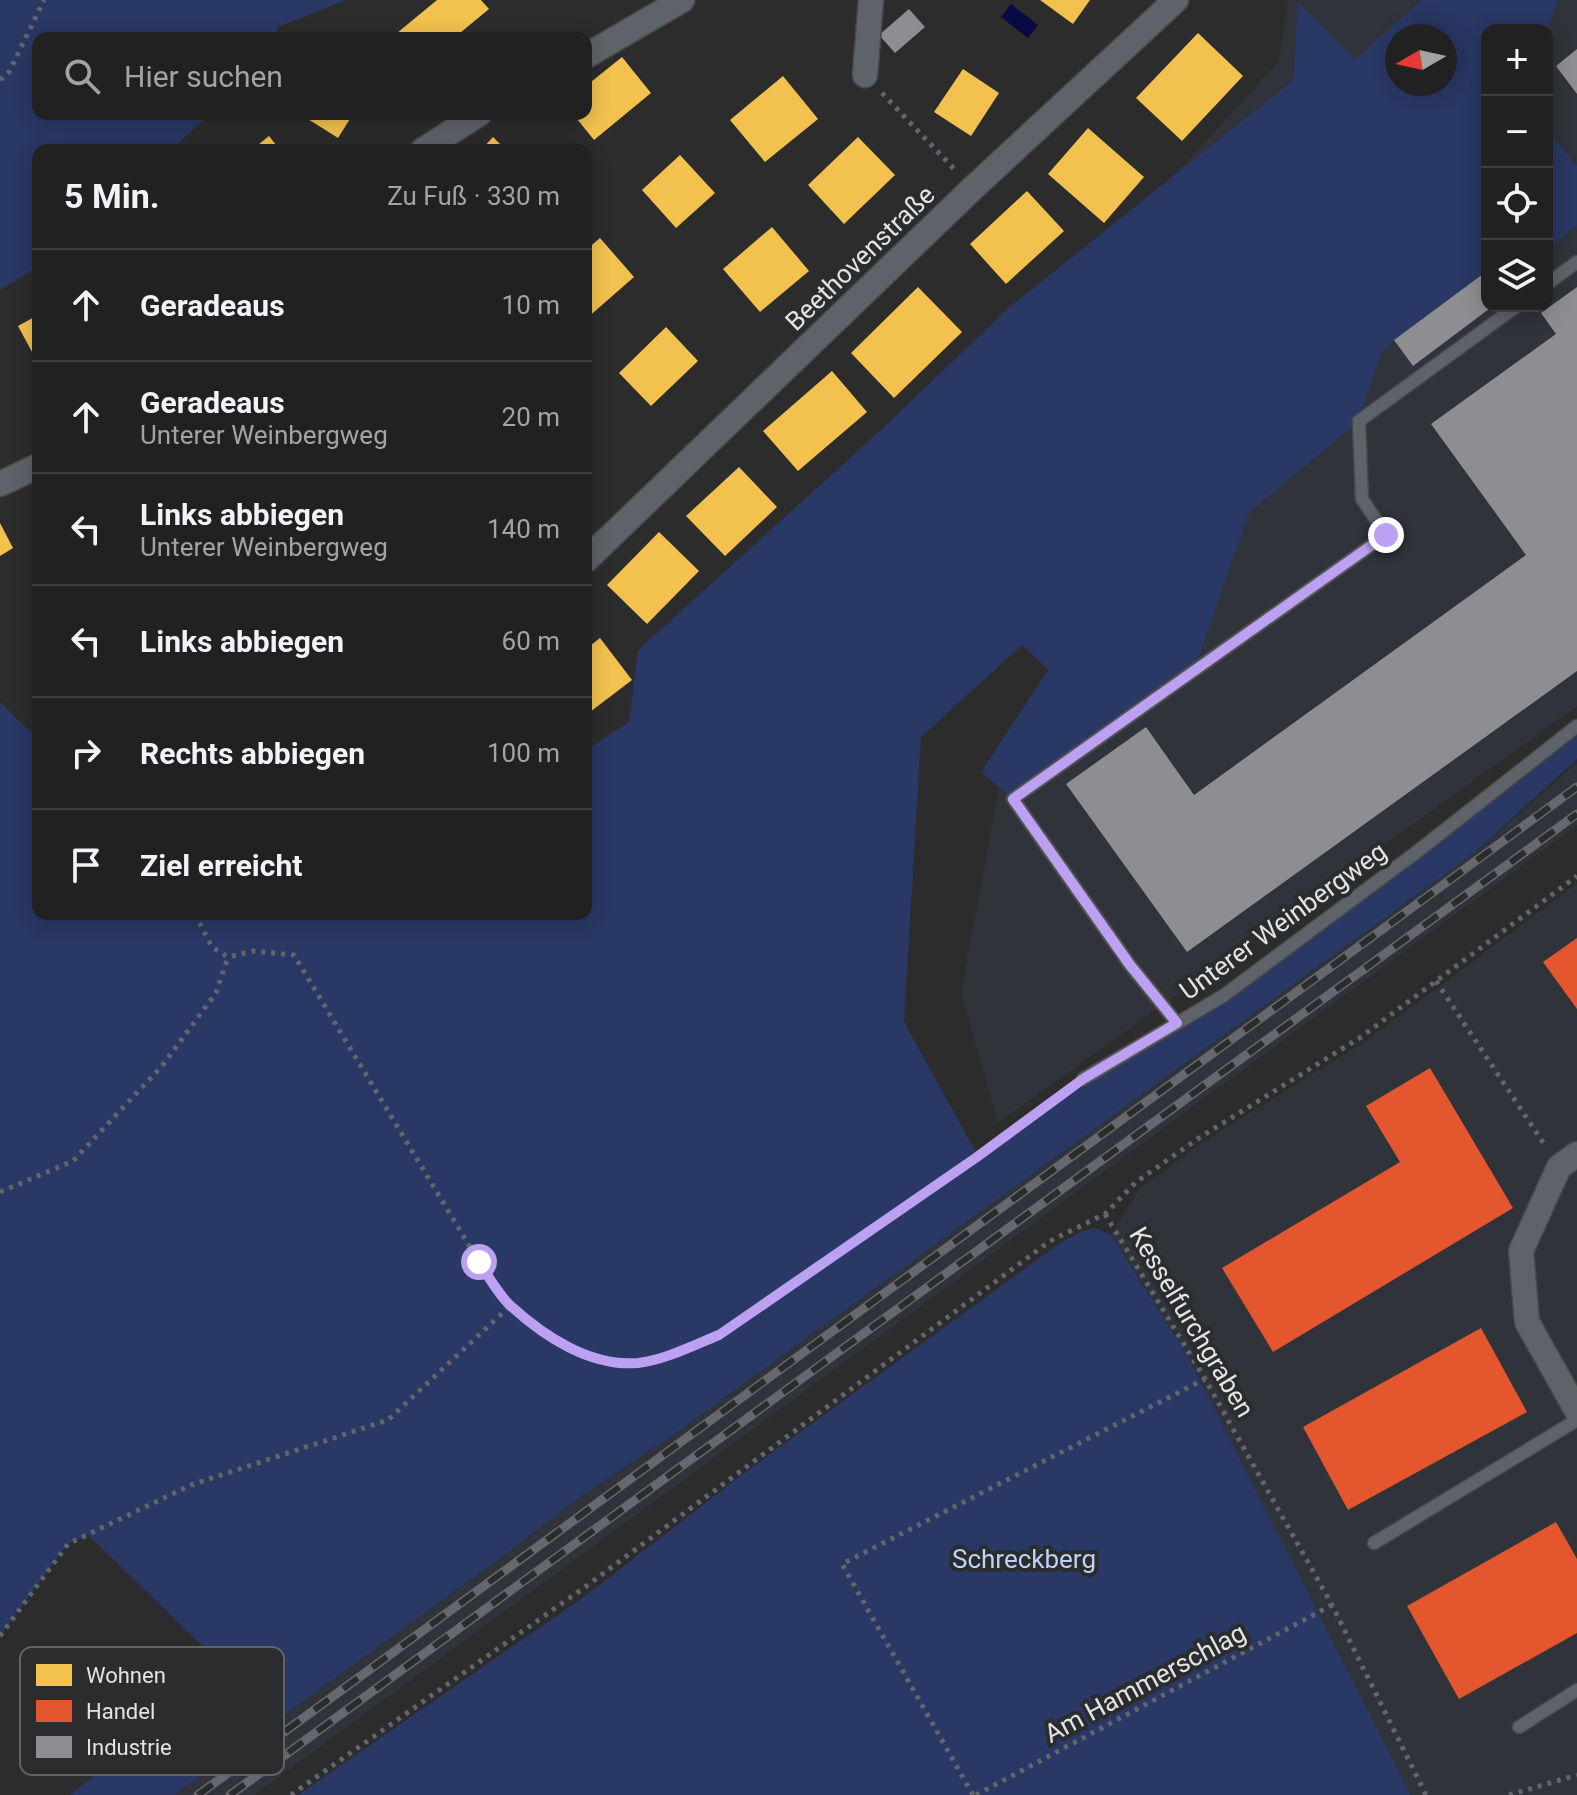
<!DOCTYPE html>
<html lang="de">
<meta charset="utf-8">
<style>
:root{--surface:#212122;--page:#2d2e2f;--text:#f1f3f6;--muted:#a2a3a5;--line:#3e3e40}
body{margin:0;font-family:Roboto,sans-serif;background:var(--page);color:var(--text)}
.controls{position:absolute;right:24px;top:24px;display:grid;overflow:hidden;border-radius:16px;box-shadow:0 4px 20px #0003}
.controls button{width:72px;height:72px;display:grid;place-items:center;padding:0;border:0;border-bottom:2px solid var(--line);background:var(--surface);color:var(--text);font:40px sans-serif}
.compass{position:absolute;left:1385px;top:24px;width:72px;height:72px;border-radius:50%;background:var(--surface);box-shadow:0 4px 20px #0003;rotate:261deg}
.stop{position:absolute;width:24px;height:24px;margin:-18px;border:6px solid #bca0f2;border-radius:50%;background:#fff}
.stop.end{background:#bca0f2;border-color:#fff;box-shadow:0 2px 8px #0008}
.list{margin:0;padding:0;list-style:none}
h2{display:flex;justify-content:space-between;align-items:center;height:104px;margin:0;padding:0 32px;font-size:34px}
h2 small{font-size:26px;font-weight:400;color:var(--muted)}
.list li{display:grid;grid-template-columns:52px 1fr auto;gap:24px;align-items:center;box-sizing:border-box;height:112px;padding:0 32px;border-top:2px solid var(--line)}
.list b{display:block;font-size:30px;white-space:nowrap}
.list p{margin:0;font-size:26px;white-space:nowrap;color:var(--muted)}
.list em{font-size:26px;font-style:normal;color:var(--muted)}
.icon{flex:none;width:44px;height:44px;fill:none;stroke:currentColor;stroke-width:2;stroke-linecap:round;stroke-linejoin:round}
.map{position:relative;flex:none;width:1577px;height:1795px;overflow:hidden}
.search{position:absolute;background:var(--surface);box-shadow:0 4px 20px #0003;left:32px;top:32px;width:560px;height:88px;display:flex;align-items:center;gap:20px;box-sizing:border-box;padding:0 28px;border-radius:16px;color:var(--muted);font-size:30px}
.panel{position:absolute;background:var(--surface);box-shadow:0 4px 20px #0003;left:32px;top:144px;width:560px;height:776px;border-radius:16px}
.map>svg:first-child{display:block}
.built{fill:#30333a;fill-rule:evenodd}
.green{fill:#293864;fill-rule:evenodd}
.water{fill:#080a43}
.homes{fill:#f2c14e}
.shops{fill:#e4572e}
.industry{fill:#8d8d92}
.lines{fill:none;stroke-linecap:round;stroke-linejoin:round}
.service-casing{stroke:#49494a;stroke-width:15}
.minor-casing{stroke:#49494a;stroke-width:27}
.path{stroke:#62656b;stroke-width:5;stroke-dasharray:4 6;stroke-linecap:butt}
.service{stroke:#5e6269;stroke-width:12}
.minor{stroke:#5e6269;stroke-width:24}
.rail-casing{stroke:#67686d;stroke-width:9}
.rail{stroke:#2b2c2e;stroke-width:6;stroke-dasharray:18;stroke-linecap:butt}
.route{stroke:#bca0f2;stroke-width:10}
.labels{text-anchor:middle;stroke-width:8;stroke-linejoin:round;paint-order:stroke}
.street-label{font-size:26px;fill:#e2e3e4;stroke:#2b2c2e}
.park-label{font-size:26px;fill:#c0d0f6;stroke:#2b2c2e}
.key{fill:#2b2c2e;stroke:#626365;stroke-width:2}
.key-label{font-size:22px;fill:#e2e3e4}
</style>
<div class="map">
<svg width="1577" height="1795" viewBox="0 0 1577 1795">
<rect width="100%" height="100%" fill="#2c2c2d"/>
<!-- built -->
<g class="built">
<path d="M1288,0H1577V706L998,1123L961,993L1003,766L1105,704L914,462L1279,61ZM1487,30H1547V306H1487ZM1397,36H1445V84H1397Z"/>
<polygon points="1577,763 1577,825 254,1795 174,1795 514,1548 576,1500 676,1433 1474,853"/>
<polygon points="1577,884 1577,1795 1411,1795 1186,1353 1111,1235 1140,1188 1203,1142 1364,1042"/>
</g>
<!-- green -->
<g class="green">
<polygon points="0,0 346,0 276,28 280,38 38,38 38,114 210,114 171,150 38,150 38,267 0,290"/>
<path d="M1422,0H1558L1547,30H1487V274H1483L1394,340L1381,354L1359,421L1249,513L1194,671L1013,799L981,772L1048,670L1022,645L921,737L904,1022L978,1156L1083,1079L1223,996L1577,726V759L1474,853L676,1433L576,1500L514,1548L174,1795H70L227,1670L88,1535L68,1544L0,1636V702L38,739V914H586V750L629,722L638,650L882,429L1006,310L1293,80L1298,2L1355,60ZM1397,36H1445V84H1397Z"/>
<polygon points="1547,131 1577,166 1577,225 1547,250"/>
<polygon points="1095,1228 1111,1235 1186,1353 1411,1795 298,1795 588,1594 740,1476 1060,1243 1083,1231"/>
</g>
<!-- water -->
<polygon class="water" points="1011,4 1038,25 1028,38 1001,17"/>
<!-- homes -->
<g class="homes">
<polygon points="437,0 481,0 489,9 454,38 391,38"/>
<polygon points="1040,0 1090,0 1073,24"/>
<polygon points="1198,33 1243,76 1182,141 1136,98"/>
<polygon points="622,57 651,93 594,140 573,114 586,114 586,86"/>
<polygon points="963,69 999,93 971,136 934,112"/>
<polygon points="783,76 818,119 765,162 730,120"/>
<polygon points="300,114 353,114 338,138"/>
<polygon points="1088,128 1144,177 1104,223 1048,174"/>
<polygon points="269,136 280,150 252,150"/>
<polygon points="493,137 506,150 481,150"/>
<polygon points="858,137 895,175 844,224 808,185"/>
<polygon points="680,155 715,193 676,228 642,190"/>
<polygon points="1027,191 1064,231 1006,284 970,244"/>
<polygon points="772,227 809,271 760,312 723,269"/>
<polygon points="600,238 634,277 586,319 586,250"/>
<polygon points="918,287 962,332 894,398 851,353"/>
<polygon points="38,315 38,363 18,326"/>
<polygon points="666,327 698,361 651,406 619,373"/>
<polygon points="832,371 867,412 798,471 763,431"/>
<polygon points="739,467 777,507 725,556 686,516"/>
<polygon points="0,523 13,548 0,556"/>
<polygon points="659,532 699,571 647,624 607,585"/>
<polygon points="600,638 632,680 586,715 586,649"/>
</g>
<!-- shops -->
<g class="shops">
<polygon points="1577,938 1577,1009 1543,962"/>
<polygon points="1430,1068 1513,1208 1273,1352 1222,1268 1400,1162 1366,1106"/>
<polygon points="1481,1328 1527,1412 1348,1510 1303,1427"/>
<polygon points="1556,1522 1577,1559 1577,1633 1459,1699 1407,1606"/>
</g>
<!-- industry -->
<g class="industry">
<polygon points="909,9 925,27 895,53 879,35"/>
<polygon points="1577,49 1577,94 1556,66"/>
<polygon points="1483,274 1487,279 1487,306 1493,306 1413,366 1394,340"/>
<polygon points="1577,287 1577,671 1187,952 1066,784 1146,727 1194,795 1526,555 1431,424 1556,334 1541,313"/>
</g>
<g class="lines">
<!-- service casing -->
<g class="service-casing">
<g id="service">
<polyline points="1547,284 1577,262"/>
<polyline points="1177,1023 1130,965 1013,799 1386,535 1362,499 1359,421 1517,306"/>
<polyline points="1083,1079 1223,996 1418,851 1577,726"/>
<polyline points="1374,1543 1577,1420"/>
<polyline points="1519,1727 1577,1690"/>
</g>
</g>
<!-- minor casing -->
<g class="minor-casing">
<g id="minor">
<polyline points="586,56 682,0"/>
<polyline points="865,75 871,0"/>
<polyline points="423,150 479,114"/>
<polyline points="0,484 38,466"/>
<polyline points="586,560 973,188 1176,0"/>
<polyline points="1577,1154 1559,1167 1521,1251 1527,1322 1577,1411"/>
</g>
</g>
<!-- path -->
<g class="path">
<polyline points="0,80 9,72 44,0"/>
<polyline points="882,93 955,170"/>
<path d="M195,914L212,947L228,957L253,951L294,955L479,1262C490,1277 499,1296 512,1307C545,1337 591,1367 638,1362C665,1360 694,1345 719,1335L977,1157L1068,1091"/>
<polyline points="1436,981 1544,1144"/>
<polyline points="0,1192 73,1161 162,1066 216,993 228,957"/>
<polyline points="1105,1214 1205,1379 1332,1605 1426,1795"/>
<polyline points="0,1636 68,1544 191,1485 388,1420 510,1306"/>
<polyline points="291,1795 585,1587 1050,1241 1105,1214 1136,1182 1199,1138 1361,1037 1577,876"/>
<polyline points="973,1795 842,1564 1205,1379"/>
<polyline points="976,1795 1332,1605"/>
<polyline points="1509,1795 1577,1775"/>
</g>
<!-- service -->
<use href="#service" class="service"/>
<!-- minor -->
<use href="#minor" class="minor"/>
<!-- rail casing -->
<g class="rail-casing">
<g id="rail">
<polyline points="198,1795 1577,787"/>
<polyline points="230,1795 1577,814"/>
</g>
</g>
<!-- rail -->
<use href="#rail" class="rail"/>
</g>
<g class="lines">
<!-- route -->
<path class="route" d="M479,1262C489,1277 499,1296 512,1307C545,1337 591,1367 638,1363C665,1360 694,1345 719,1335L977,1157L1083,1079L1177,1023L1130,965L1013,799L1386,535"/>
</g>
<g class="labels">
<!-- street labels -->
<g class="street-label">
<text transform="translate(860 258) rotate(-44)" y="9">Beethovenstraße</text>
<text transform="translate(1283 921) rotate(-36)" y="9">Unterer Weinbergweg</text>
<text transform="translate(1192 1322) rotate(59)" y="9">Kesselfurchgraben</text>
<text transform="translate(1145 1683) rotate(-28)" y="9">Am Hammerschlag</text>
</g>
<!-- park labels -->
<g class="park-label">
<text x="1024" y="1568">Schreckberg</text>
</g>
</g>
<!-- legend -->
<rect x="20" y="1647" width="264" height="128" rx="12" class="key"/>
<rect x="36" y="1664" width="36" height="22" fill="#f2c14e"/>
<rect x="36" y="1700" width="36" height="22" fill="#e4572e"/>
<rect x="36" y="1736" width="36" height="22" fill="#8d8d92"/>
<g class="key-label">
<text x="86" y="1683">Wohnen</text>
<text x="86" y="1719">Handel</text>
<text x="86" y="1755">Industrie</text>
</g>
</svg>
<div class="controls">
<button>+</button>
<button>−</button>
<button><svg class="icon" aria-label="locate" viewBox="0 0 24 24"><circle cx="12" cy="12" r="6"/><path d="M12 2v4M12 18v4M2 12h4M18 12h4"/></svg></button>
<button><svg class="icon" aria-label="layers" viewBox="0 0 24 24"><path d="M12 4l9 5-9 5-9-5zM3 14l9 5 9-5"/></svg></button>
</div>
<svg class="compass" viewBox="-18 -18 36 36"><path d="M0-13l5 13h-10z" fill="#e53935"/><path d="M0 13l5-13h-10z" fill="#a2a3a5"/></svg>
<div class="stop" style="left:479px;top:1262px"></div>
<div class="stop end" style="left:1386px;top:535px"></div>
<div class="search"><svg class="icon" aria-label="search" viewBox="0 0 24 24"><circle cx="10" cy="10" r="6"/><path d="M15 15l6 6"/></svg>Hier suchen</div>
<section class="panel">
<h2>5 Min.<small>Zu Fuß · 330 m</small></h2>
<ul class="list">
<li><svg class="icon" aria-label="ahead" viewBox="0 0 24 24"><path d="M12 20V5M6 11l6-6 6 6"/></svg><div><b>Geradeaus</b></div><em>10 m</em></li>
<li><svg class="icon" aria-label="ahead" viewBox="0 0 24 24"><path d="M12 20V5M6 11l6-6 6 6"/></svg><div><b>Geradeaus</b><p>Unterer Weinbergweg</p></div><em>20 m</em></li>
<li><svg class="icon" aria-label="left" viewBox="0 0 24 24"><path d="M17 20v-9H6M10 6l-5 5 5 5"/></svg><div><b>Links abbiegen</b><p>Unterer Weinbergweg</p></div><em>140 m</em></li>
<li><svg class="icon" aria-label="left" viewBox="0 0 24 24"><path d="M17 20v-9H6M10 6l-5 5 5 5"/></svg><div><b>Links abbiegen</b></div><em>60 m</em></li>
<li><svg class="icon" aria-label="right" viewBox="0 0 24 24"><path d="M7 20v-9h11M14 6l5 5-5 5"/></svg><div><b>Rechts abbiegen</b></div><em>100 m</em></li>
<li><svg class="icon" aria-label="arrive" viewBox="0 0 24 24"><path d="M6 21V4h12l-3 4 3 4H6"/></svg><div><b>Ziel erreicht</b></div></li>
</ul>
</section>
</div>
